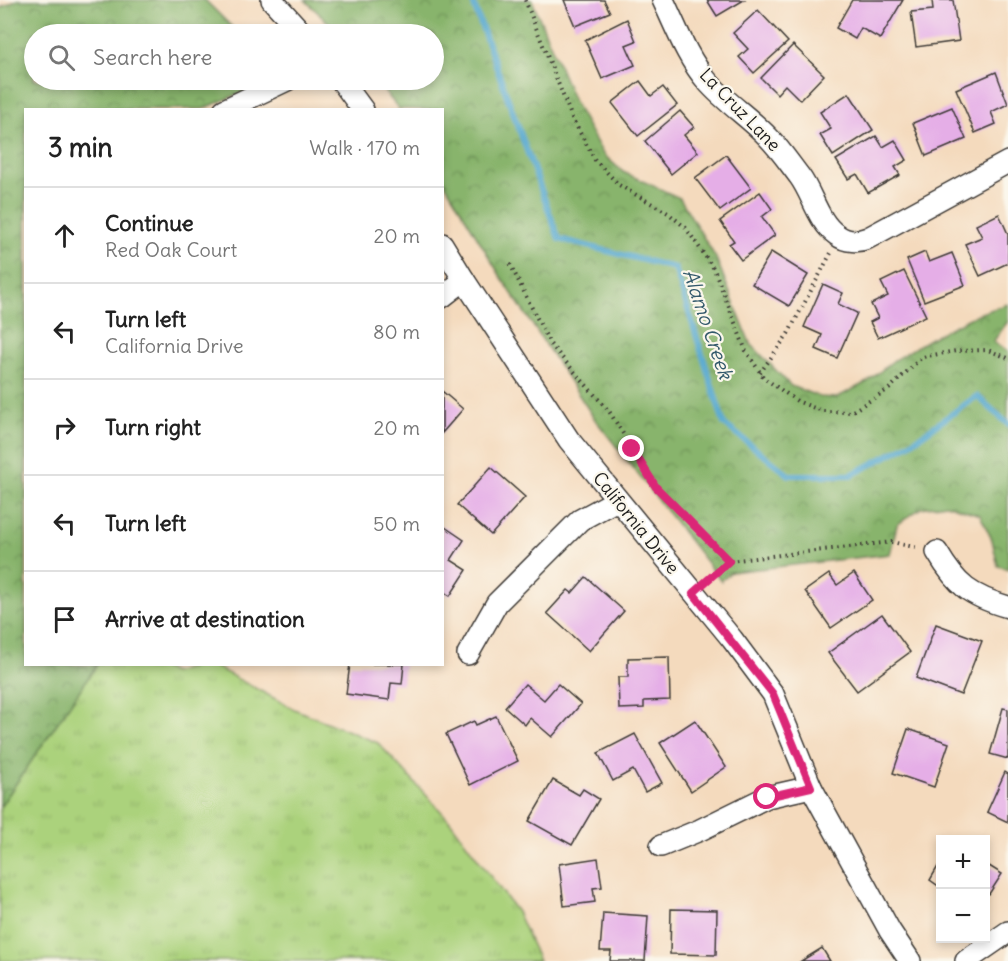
<!DOCTYPE html>
<meta charset="utf-8">
<style>
:root{--surface:#fff;--page:#f2f2f2;--text:#222;--muted:#767676;--line:#e0e0e0}
body{margin:0;font-family:Delius,sans-serif;background:var(--page);color:var(--text)}
.controls{position:absolute;right:18px;bottom:18px;display:grid;overflow:hidden;border-radius:0px;box-shadow:0 3px 9px #0003}
.controls button{width:54px;height:54px;display:grid;place-items:center;padding:0;border:0;border-bottom:2px solid var(--line);background:var(--surface);color:var(--text);font:30px sans-serif}
.stop{position:absolute;width:18px;height:18px;margin:-14px;border:4px solid #db2777;border-radius:50%;background:#fff}
.stop.end{background:#db2777;border-color:#fff;box-shadow:0 2px 6px #0008}
.list{margin:0;padding:0;list-style:none}
h2{display:flex;justify-content:space-between;align-items:center;height:78px;margin:0;padding:0 24px;font-size:26px}
h2 small{font-size:20px;font-weight:400;color:var(--muted)}
.list li{display:grid;grid-template-columns:39px 1fr auto;gap:18px;align-items:center;box-sizing:border-box;height:96px;padding:0 24px;border-top:2px solid var(--line)}
.list b{display:block;font-size:22px;white-space:nowrap}
.list p{margin:0;font-size:20px;white-space:nowrap;color:var(--muted)}
.list em{font-size:20px;font-style:normal;color:var(--muted)}
.icon{flex:none;width:33px;height:33px;fill:none;stroke:currentColor;stroke-width:2;stroke-linecap:round;stroke-linejoin:round}
.map{position:relative;flex:none;width:1008px;height:961px;overflow:hidden}
.search{position:absolute;background:var(--surface);box-shadow:0 3px 9px #0003;left:24px;top:24px;width:420px;height:66px;display:flex;align-items:center;gap:15px;box-sizing:border-box;padding:0 21px;border-radius:33px;color:var(--muted);font-size:22px}
.panel{position:absolute;background:var(--surface);box-shadow:0 3px 9px #0003;left:24px;top:108px;width:420px;height:558px;border-radius:0px}
.map>svg:first-child{display:block}
.grass{fill:url(#grass-tufts);stroke:#64774c;stroke-width:1.5}
.forest{fill:url(#forest-crowns);stroke:#526844;stroke-width:1.5}
.lines{fill:none;stroke-linecap:round;stroke-linejoin:round}
.stream{stroke:#51a6cd;stroke-width:6}
.building{fill:#e5aee7}
.minor-casing{stroke:#3c3834;stroke-width:24}
.path{stroke:#3c3834;stroke-width:4;stroke-dasharray:1.5 4.5;stroke-linecap:butt}
.minor{stroke:#fff;stroke-width:21}
.route{stroke:#db2777;stroke-width:8}
.labels{text-anchor:middle;stroke-width:4.5;stroke-linejoin:round;paint-order:stroke}
.street-label{font-size:18px;fill:#1c1c1c;stroke:#fbf7ec}
.water-label{font-size:20px;font-style:italic;fill:#345a6c;stroke:#fbf7ec}
</style>
<div class="map">
<svg width="1008" height="961" viewBox="0 0 1008 961">
<defs>
<pattern id="grass-tufts" width="24" height="20" patternUnits="userSpaceOnUse" patternTransform="scale(1.5)"><rect width="24" height="20" fill="#abd27c"/><path d="M3 7l-1-3M5 7V3M7 7l1-3M15 17l-1-3M17 17v-4M19 17l1-3" fill="none" stroke="#93b46b"/></pattern>
<pattern id="forest-crowns" width="20" height="18" patternUnits="userSpaceOnUse" patternTransform="scale(1.5)"><rect width="20" height="18" fill="#88b46c"/><path d="M2 6a3 3 0 1 1 6 0M12 15a3 3 0 1 1 6 0" fill="none" stroke="#6e9258"/></pattern>
</defs>
<rect width="100%" height="100%" fill="#fbf7ec"/>
<filter id="ink" filterUnits="userSpaceOnUse"><feTurbulence type="fractalNoise" baseFrequency=".0167" numOctaves="2"/><feDisplacementMap in="SourceGraphic" scale="12" xChannelSelector="R" yChannelSelector="G"/><feConvolveMatrix kernelMatrix="1 2 1 2 8 2 1 2 1" color-interpolation-filters="sRGB"/></filter>
<filter id="wash" filterUnits="userSpaceOnUse"><feTurbulence type="fractalNoise" baseFrequency=".008" numOctaves="4" result="noise"/><feDisplacementMap in="SourceGraphic" scale="24" xChannelSelector="R" yChannelSelector="G"/><feGaussianBlur stdDeviation="1.35" result="paint"/><feColorMatrix in="noise" values="0 0 0 0 0 0 0 0 0 0 0 0 0 0 0 0 0 1.4 0 .05"/><feComposite in="paint" operator="in"/></filter>
<g filter="url(#wash)">
<rect width="100%" height="100%" fill="#f4dabd"/>
<!-- grass -->
<polygon class="grass" points="97,664 159,665 173,673 197,665 212,665 294,709 378,743 450,821 517,912 539,961 0,961 0,807"/>
<!-- forest -->
<g class="forest">
<polygon points="17,0 205,0 239,34 34,34 34,80 271,80 203,109 26,110 26,664 97,665 0,807 0,8"/>
<polygon points="305,0 532,0 575,104 603,154 623,172 680,198 716,258 750,343 791,386 820,397 836,398 867,382 894,360 938,334 978,314 1008,304 1008,321 993,342 1008,351 1008,569 998,566 992,540 980,515 946,504 921,508 897,525 890,554 731,572 721,581 594,418 501,277 443,180 442,110 399,109 375,80 434,80 434,34 340,34"/>
</g>
<g class="lines">
<!-- stream -->
<polyline class="stream" points="472,0 559,239 675,268 724,424 789,475 851,475 908,445 977,396 1008,424"/>
</g>
<g id="blocks">
<!-- building -->
<g class="building">
<polygon points="564,0 604,0 610,12 575,26"/>
<polygon points="707,0 744,0 717,16"/>
<polygon points="852,0 903,0 880,39 861,28 855,39 836,28"/>
<polygon points="932,0 953,0 959,41 916,47 911,12 933,10"/>
<polygon points="758,10 788,42 754,73 739,57 748,49 733,33"/>
<polygon points="627,19 636,41 626,45 635,65 602,79 585,40"/>
<polygon points="793,45 824,75 800,100 785,85 777,94 761,78"/>
<polygon points="996,72 1008,104 991,112 996,124 975,133 956,89"/>
<polygon points="640,81 651,96 663,87 677,105 638,136 612,103"/>
<polygon points="849,93 873,130 833,156 820,135 831,129 820,112"/>
<polygon points="952,107 966,139 926,156 913,123"/>
<polygon points="680,111 694,127 684,135 698,152 671,174 645,141"/>
<polygon points="876,136 883,147 895,140 907,160 895,167 900,175 868,193 857,174 848,179 836,160"/>
<polygon points="726,155 751,188 720,211 695,178"/>
<polygon points="760,192 772,209 762,217 775,235 741,260 729,244 734,241 720,221"/>
<polygon points="999,214 1008,234 1008,263 980,276 965,244 982,237 976,225"/>
<polygon points="771,252 808,275 789,306 752,284"/>
<polygon points="925,252 929,262 952,253 965,285 924,301 907,260"/>
<polygon points="904,271 926,316 878,338 870,322 878,318 871,304 888,296 881,282"/>
<polygon points="823,284 843,293 838,304 857,313 837,358 816,349 822,335 804,327"/>
<polygon points="442,391 463,409 442,433"/>
<polygon points="491,467 525,497 491,535 457,505"/>
<polygon points="442,525 464,540 451,560 467,570 450,596 442,591"/>
<polygon points="854,573 872,600 831,628 805,591 829,574 837,585"/>
<polygon points="586,577 624,611 589,651 547,613 568,590 572,593"/>
<polygon points="882,614 910,652 857,691 828,653"/>
<polygon points="936,624 982,641 961,695 916,678"/>
<polygon points="669,657 670,700 644,701 644,708 619,709 618,677 628,677 628,658"/>
<polygon points="350,664 404,664 402,684 391,683 389,700 346,694"/>
<polygon points="525,684 544,700 558,684 581,704 552,737 530,718 525,725 505,707"/>
<polygon points="1003,708 1008,709 1008,759 990,754"/>
<polygon points="496,716 518,761 470,785 446,734 474,721 476,725"/>
<polygon points="695,720 726,767 691,791 660,743"/>
<polygon points="908,729 949,743 934,787 893,773"/>
<polygon points="635,734 662,783 645,792 633,770 613,781 598,753"/>
<polygon points="1005,772 1008,774 1008,822 987,812"/>
<polygon points="553,780 579,795 583,789 599,799 572,845 529,821"/>
<polygon points="598,858 602,887 593,888 595,902 564,906 559,864"/>
<polygon points="940,863 940,887 930,880"/>
<polygon points="986,864 1002,874 989,894 986,892"/>
<polygon points="671,909 717,910 716,955 670,954"/>
<polygon points="603,913 648,916 645,961 610,961 611,951 600,951"/>
<polygon points="822,948 830,961 801,961"/>
</g>
</g>
</g>
<g filter="url(#ink)">
<use href="#blocks" fill-opacity="0" stroke="#3c3834" stroke-width="1.5"/>
<g class="lines">
<!-- minor casing -->
<g class="minor-casing">
<g id="minor">
<polyline points="272,0 303,34"/>
<path d="M663,0C676,27 687,58 707,81C726,103 749,117 768,137C780,149 790,164 800,177C813,195 818,222 837,235C846,242 858,242 868,238L1008,162"/>
<polyline points="341,80 363,110"/>
<polyline points="224,110 287,80"/>
<polyline points="442,244 464,280 569,440 732,639 773,694 811,787 890,931 910,961"/>
<polyline points="442,297 464,280"/>
<path d="M937,552C957,586 970,596 1008,607"/>
<polyline points="468,654 497,603 580,520 617,500"/>
<polyline points="661,846 700,830 767,797 811,787"/>
<polyline points="966,961 1008,932"/>
</g>
</g>
<!-- path -->
<g class="path">
<polyline points="525,0 572,118 595,160 619,185 668,213 686,228 714,269 746,351 764,378 797,401 822,411 851,412 889,389 922,357 956,351 988,350 1008,358"/>
<polyline points="510,264 550,344 609,411 656,487 729,561"/>
<polyline points="760,373 788,334 831,253"/>
<polyline points="707,580 729,561 892,542 918,548"/>
</g>
<!-- minor -->
<use href="#minor" class="minor"/>
</g>
</g>
<g class="lines" filter="url(#ink)">
<!-- route -->
<polyline class="route" points="632,449 656,487 729,561 693,593 773,694 811,787 767,797"/>
</g>
<g class="labels">
<!-- street labels -->
<g class="street-label">
<text transform="translate(740 110) rotate(46)" y="6">La Cruz Lane</text>
<text transform="translate(636 523) rotate(51)" y="6">California Drive</text>
</g>
<!-- water labels -->
<g class="water-label">
<text transform="translate(708 324) rotate(71)" y="7">Alamo Creek</text>
</g>
</g>
</svg>
<div class="controls">
<button>+</button>
<button>−</button>
</div>
<div class="stop" style="left:767px;top:797px"></div>
<div class="stop end" style="left:632px;top:449px"></div>
<div class="search"><svg class="icon" aria-label="search" viewBox="0 0 24 24"><circle cx="10" cy="10" r="6"/><path d="M15 15l6 6"/></svg>Search here</div>
<section class="panel">
<h2>3 min<small>Walk · 170 m</small></h2>
<ul class="list">
<li><svg class="icon" aria-label="ahead" viewBox="0 0 24 24"><path d="M12 20V5M6 11l6-6 6 6"/></svg><div><b>Continue</b><p>Red Oak Court</p></div><em>20 m</em></li>
<li><svg class="icon" aria-label="left" viewBox="0 0 24 24"><path d="M17 20v-9H6M10 6l-5 5 5 5"/></svg><div><b>Turn left</b><p>California Drive</p></div><em>80 m</em></li>
<li><svg class="icon" aria-label="right" viewBox="0 0 24 24"><path d="M7 20v-9h11M14 6l5 5-5 5"/></svg><div><b>Turn right</b></div><em>20 m</em></li>
<li><svg class="icon" aria-label="left" viewBox="0 0 24 24"><path d="M17 20v-9H6M10 6l-5 5 5 5"/></svg><div><b>Turn left</b></div><em>50 m</em></li>
<li><svg class="icon" aria-label="arrive" viewBox="0 0 24 24"><path d="M6 21V4h12l-3 4 3 4H6"/></svg><div><b>Arrive at destination</b></div></li>
</ul>
</section>
</div>
